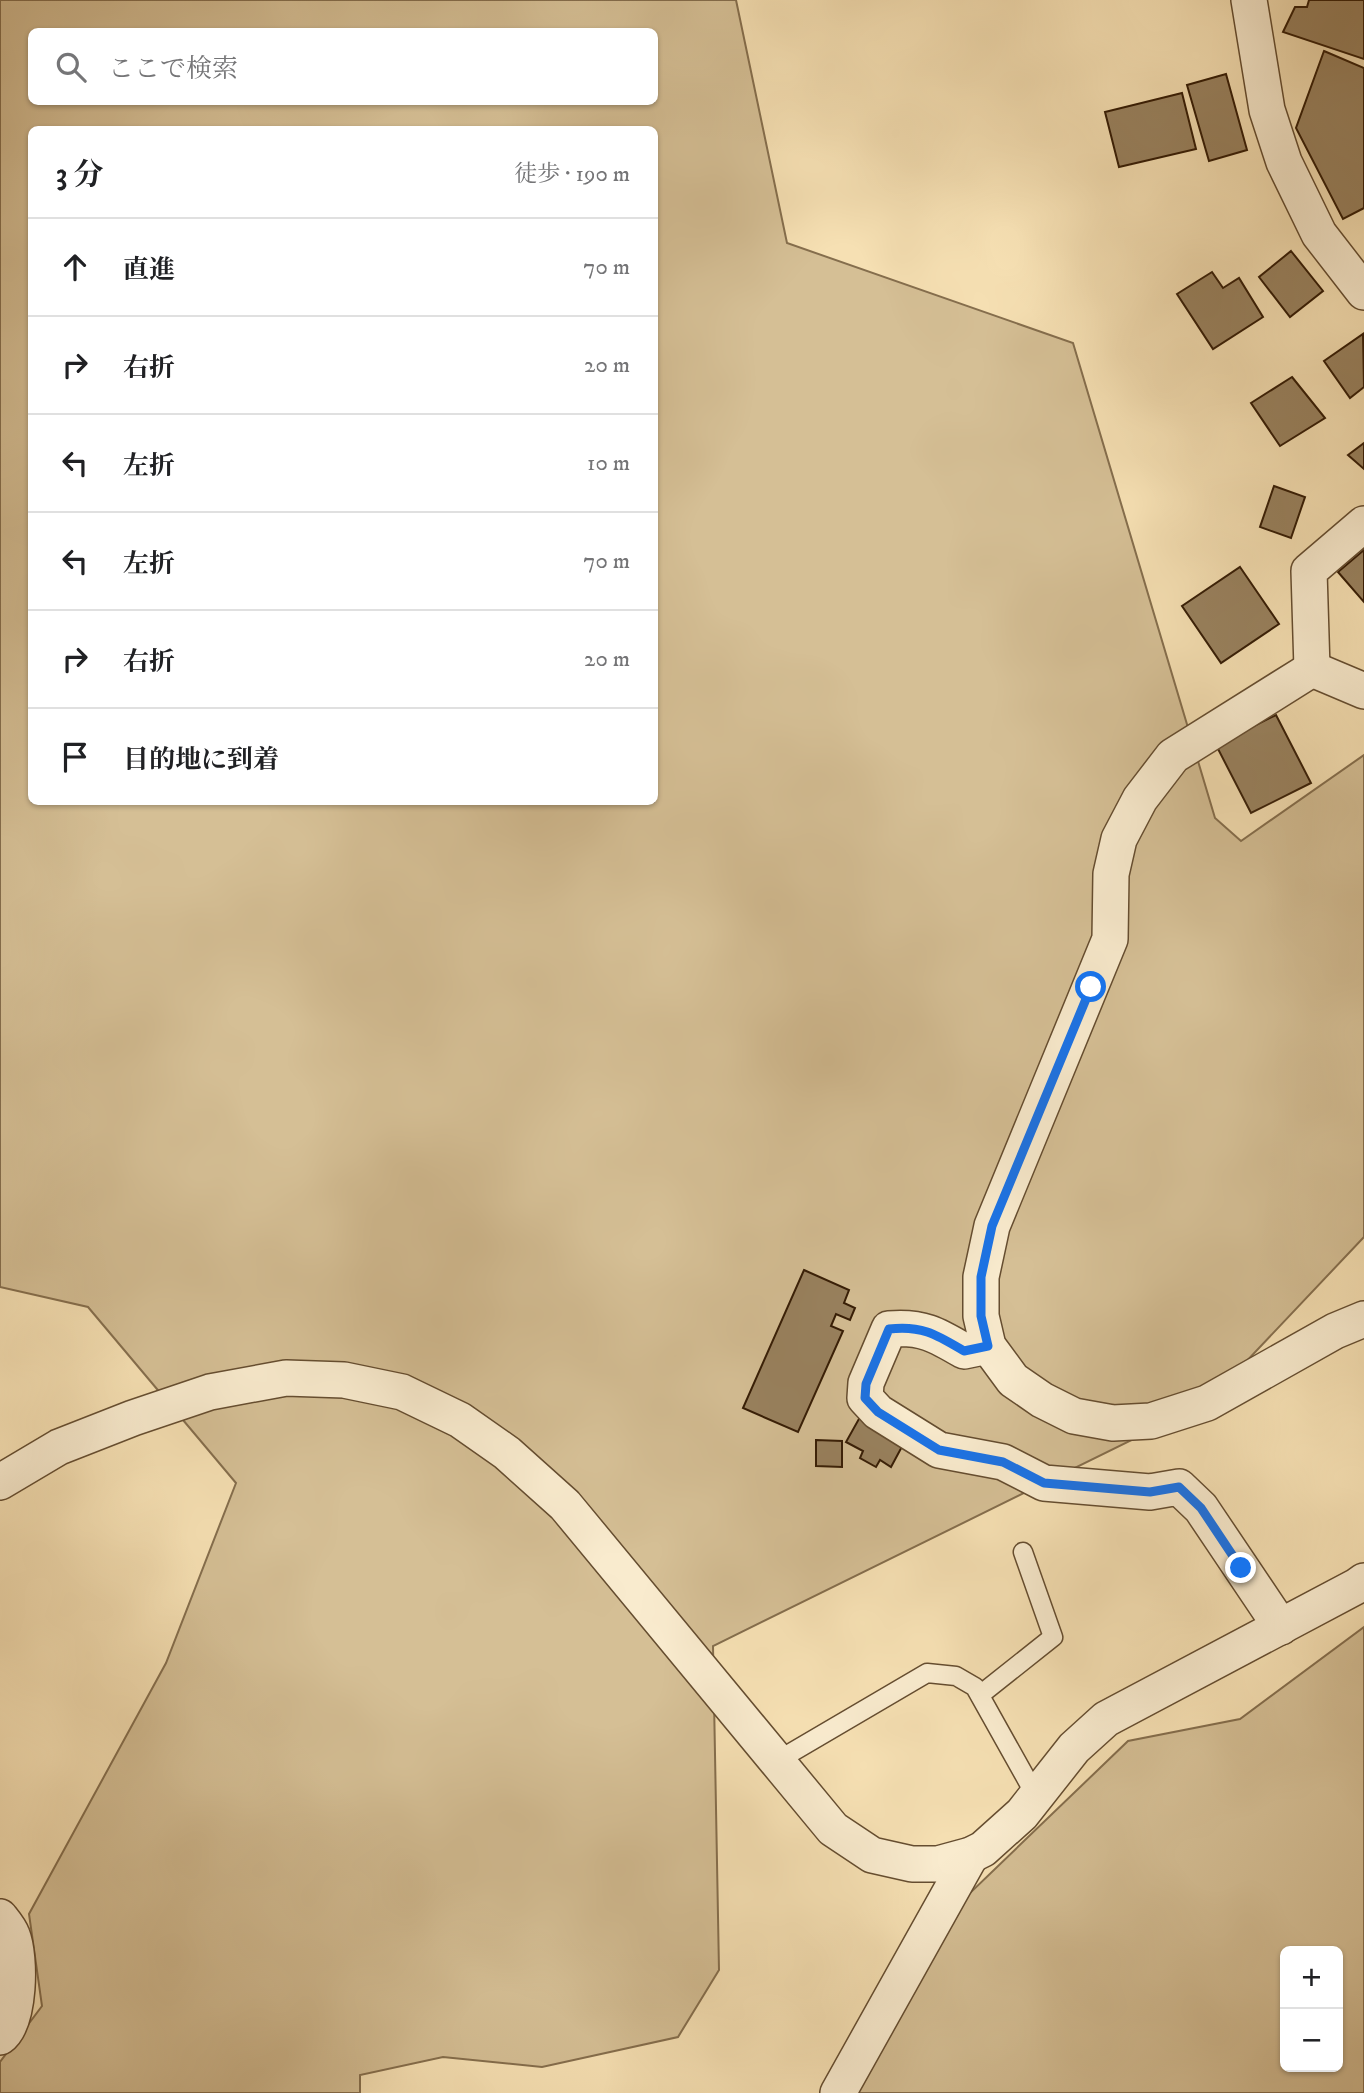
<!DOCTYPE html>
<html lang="ja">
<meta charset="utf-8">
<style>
:root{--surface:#fff;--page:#f2f2f2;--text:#202124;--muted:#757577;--line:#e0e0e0}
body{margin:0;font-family:"IM FELL DW Pica","Noto Serif JP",serif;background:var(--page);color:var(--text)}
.controls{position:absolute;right:21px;bottom:21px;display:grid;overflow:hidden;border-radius:10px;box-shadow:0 2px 5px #0004}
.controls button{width:63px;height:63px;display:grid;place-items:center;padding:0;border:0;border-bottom:2px solid var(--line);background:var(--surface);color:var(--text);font:35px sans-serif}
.stop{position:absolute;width:21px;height:21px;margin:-16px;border:5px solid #1a73e8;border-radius:50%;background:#fff}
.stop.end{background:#1a73e8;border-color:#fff;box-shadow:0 2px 7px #0008}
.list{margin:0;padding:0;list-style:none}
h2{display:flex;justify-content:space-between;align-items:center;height:91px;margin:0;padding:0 28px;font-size:30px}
h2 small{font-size:23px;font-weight:400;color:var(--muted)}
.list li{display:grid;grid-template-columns:46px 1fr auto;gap:21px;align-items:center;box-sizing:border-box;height:98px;padding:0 28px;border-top:2px solid var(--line)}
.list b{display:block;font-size:26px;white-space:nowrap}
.list em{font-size:23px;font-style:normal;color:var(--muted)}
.icon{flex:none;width:38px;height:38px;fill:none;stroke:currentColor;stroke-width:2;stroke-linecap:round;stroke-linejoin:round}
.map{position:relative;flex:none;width:1364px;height:2093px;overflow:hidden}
.search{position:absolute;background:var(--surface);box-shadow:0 2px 5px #0004;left:28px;top:28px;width:630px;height:77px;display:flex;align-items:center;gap:18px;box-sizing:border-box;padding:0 24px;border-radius:10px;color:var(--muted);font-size:26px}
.panel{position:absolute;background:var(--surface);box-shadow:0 2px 5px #0004;left:28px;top:126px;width:630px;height:679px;border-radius:10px}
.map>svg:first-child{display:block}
.green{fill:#d5bf95;stroke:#856e4d;stroke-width:2;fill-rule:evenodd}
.building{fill:#99825f;stroke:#351c05;stroke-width:2}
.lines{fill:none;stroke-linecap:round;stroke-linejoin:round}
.service-casing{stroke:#654d30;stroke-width:21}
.minor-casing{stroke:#654d30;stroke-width:38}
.service{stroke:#f9ebce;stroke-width:18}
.minor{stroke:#f9ebce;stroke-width:35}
.route{stroke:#1a73e8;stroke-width:9}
</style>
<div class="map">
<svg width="1364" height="2093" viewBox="0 0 1364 2093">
<rect width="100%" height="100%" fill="#f6e0b3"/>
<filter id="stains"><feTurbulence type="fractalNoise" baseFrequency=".00286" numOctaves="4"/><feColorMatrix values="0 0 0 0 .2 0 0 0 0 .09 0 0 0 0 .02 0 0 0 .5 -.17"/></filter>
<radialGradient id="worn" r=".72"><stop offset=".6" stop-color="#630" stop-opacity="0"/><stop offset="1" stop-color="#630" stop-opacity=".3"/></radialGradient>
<!-- green -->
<g class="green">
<path d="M0,0H736L787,243L1073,343L1215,818L1241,841L1364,755V1237L1207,1403L713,1646L719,1970L678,2037L542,2067L443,2057L360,2075V2093H0V2062L42,2006L29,1914L166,1663L236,1483L88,1307L0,1287ZM32,32H654V102H32ZM32,130H654V802H32Z"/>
<path d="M1364,1627V2093H847L945,1917L1128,1741L1240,1719ZM1285,1951H1338V2067H1285Z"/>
</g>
<!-- building -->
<g class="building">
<polygon points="1309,0 1364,0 1364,59 1283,32 1295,7 1307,7"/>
<polygon points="1324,51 1364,68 1364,208 1343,219 1296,128"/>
<polygon points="1226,74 1247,150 1209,161 1187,85"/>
<polygon points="1182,93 1196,149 1119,167 1105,112"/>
<polygon points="1291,251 1323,291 1290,317 1259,277"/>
<polygon points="1212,272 1223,288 1239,278 1263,317 1213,349 1177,294"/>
<polygon points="1363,334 1364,387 1350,398 1324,361"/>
<polygon points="1292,377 1325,418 1280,446 1251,403"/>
<polygon points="1364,443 1364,469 1348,455"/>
<polygon points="1274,486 1305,497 1291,538 1260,527"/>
<polygon points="1364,550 1364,602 1338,572"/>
<polygon points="1240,567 1279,624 1221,663 1182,606"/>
<polygon points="1276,715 1311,783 1251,813 1216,745"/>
<polygon points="804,1270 849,1290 844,1303 855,1308 850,1320 836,1314 831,1326 843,1331 798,1432 743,1408"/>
<polygon points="860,1417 905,1441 891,1467 880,1460 876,1467 860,1458 863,1451 846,1442"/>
<polygon points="816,1440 842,1441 842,1467 816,1466"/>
</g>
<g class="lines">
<!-- service casing -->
<g class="service-casing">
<g id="service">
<polyline points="980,1695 1053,1637 1023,1552"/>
<polyline points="777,1761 927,1673 956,1676 975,1687 1036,1796"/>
</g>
</g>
<!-- minor casing -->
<g class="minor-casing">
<g id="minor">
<polyline points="1249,0 1267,110 1284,162 1319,234 1364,292"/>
<polyline points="1312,669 1309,571 1364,524"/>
<polyline points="1364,691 1312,669 1173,756 1140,799 1119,839 1111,874 1110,939 992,1226 981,1277 981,1316 988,1346 1013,1380 1042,1400 1074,1416 1113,1423 1151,1421 1207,1403 1335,1331 1364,1319"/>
<path d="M988,1346L964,1351C937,1335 922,1326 889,1329L866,1383L865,1398L878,1412L939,1450L1003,1462L1044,1483L1150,1492L1179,1487L1201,1508L1281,1627"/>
<polyline points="0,1482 59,1447 133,1418 210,1392 286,1378 344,1380 402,1392 460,1420 507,1453 565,1505 833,1829 872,1855 912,1864 938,1864 971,1855 983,1849 1022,1814 1074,1748 1106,1719 1357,1586 1364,1581"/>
<path d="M0,1917C4,1922 10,1929 12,1935C21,1957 20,2023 0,2037"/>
<polyline points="838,2093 971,1855"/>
</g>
</g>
<!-- service -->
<use href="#service" class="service"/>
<!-- minor -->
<use href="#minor" class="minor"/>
</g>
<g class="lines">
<!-- route -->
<path class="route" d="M1091,987L992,1226L981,1277V1316L988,1346L964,1351C937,1335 922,1325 889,1329L866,1384L865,1398L878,1412L939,1450L1003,1462L1044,1483L1150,1492L1179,1487L1201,1508L1241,1568"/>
</g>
<rect width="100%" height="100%" filter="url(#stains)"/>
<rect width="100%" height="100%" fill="url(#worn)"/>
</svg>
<div class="controls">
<button>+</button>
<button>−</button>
</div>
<div class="stop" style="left:1091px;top:987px"></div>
<div class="stop end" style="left:1241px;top:1568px"></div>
<div class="search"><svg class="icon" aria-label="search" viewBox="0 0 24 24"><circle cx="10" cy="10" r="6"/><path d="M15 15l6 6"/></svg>ここで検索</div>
<section class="panel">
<h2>3 分<small>徒歩 · 190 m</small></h2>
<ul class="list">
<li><svg class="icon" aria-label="ahead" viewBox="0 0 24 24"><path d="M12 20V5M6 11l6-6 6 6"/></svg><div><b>直進</b></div><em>70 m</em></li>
<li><svg class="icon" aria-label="right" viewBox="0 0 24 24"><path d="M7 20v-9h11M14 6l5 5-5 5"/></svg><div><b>右折</b></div><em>20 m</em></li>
<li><svg class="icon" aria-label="left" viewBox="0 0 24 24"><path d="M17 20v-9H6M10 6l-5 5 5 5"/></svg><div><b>左折</b></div><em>10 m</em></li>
<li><svg class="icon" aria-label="left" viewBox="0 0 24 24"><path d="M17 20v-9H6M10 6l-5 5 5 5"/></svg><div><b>左折</b></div><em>70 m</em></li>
<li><svg class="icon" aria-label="right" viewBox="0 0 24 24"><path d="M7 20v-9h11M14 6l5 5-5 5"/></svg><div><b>右折</b></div><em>20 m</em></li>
<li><svg class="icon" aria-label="arrive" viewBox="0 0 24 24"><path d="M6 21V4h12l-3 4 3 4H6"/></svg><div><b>目的地に到着</b></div></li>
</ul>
</section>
</div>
